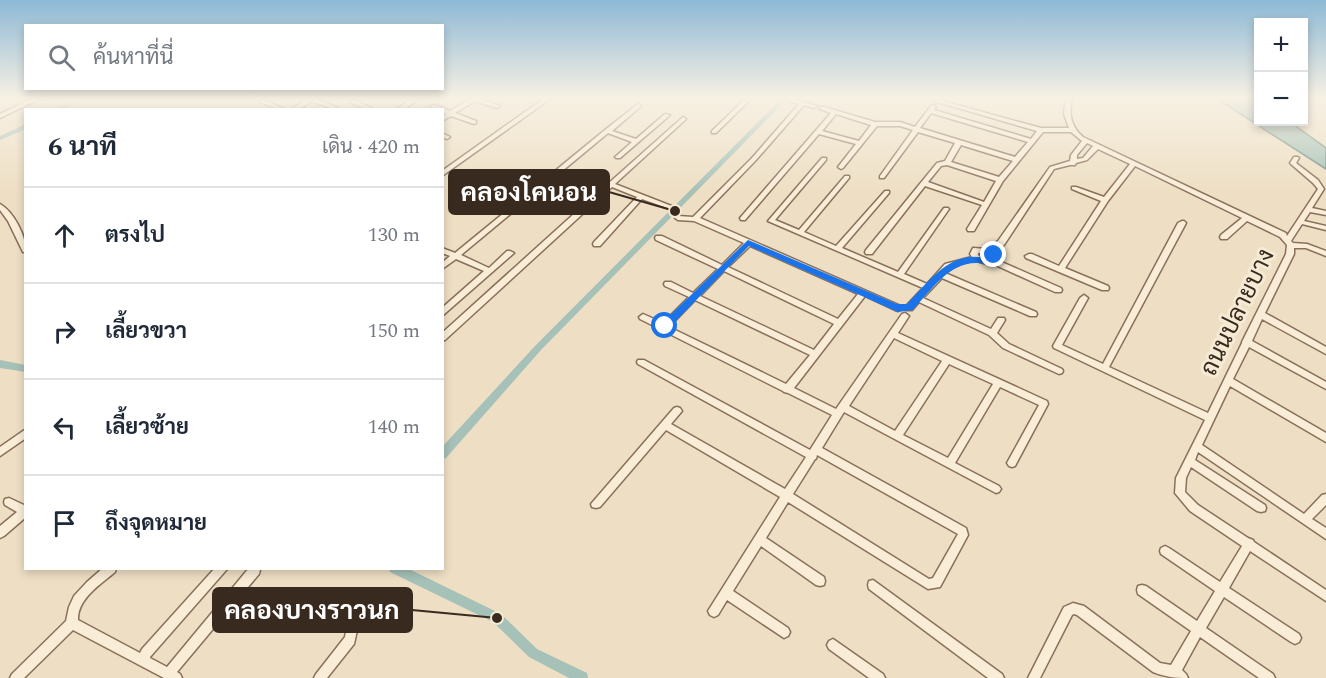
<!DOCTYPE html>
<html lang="th">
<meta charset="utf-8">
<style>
:root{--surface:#fff;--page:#f2f2f3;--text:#1f2937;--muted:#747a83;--line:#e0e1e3}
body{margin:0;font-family:Spectral,Sarabun,serif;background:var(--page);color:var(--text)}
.controls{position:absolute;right:18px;top:18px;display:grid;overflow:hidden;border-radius:0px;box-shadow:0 3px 9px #0003}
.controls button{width:54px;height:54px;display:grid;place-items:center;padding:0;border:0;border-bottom:2px solid var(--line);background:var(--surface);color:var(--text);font:30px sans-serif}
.stop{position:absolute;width:18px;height:18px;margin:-14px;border:4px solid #1a73e8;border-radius:50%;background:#fff}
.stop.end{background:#1a73e8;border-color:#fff;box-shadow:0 2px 6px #0008}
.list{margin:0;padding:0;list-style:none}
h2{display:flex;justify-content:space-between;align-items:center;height:78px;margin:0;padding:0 24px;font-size:26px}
h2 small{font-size:20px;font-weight:400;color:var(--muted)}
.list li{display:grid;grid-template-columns:39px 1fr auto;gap:18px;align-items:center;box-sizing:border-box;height:96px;padding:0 24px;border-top:2px solid var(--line)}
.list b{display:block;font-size:22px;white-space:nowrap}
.list em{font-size:20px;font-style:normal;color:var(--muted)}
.icon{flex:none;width:33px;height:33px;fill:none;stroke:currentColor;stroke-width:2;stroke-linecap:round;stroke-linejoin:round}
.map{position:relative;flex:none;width:1326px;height:678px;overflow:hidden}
.search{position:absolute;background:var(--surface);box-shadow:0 3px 9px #0003;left:24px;top:24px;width:420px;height:66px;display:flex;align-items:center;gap:15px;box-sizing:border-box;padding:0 21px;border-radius:0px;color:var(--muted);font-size:22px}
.panel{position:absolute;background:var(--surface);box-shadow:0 3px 9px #0003;left:24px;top:108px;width:420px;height:462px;border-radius:0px}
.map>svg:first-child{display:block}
.water{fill:#a6c1b8;stroke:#6d9085;stroke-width:1.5}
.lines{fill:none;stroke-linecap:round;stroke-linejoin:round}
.canal{fill:#a6c1b8;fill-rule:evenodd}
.minor-casing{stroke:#89705b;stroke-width:3}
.minor{fill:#f9edd8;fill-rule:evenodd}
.route{fill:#1a73e8}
.labels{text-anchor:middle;stroke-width:6;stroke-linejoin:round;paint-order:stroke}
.street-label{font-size:24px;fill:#392a1f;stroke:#f5ead4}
.leader{fill:none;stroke:#392a1f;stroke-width:2}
.callout-dot{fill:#392a1f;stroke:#f5ead4;stroke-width:2}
.callout{fill:#392a1f;stroke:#392a1f;stroke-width:2}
.callout-label{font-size:26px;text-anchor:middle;font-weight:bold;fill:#fff}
</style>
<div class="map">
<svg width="1326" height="678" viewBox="0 0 1326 678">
<rect width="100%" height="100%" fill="#eedfc4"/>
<!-- water -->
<polygon class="water" points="1214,97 1257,97 1258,122 1290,122 1326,148 1326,169"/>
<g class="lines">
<!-- canal -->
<g class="canal">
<polygon points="79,97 87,97 64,110 55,110"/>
<polygon points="783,97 789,97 541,350 446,458 442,459 442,447 535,346"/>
<polygon points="26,124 26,129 0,140 0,136"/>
<polygon points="0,360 26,365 26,372 0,368"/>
<polygon points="388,568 407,568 501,614 537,649 587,673 588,678 569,678 529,657 493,622 390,572"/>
</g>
<!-- minor casing -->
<g class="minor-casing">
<g id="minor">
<polygon points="36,97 44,97 0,118 0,114"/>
<polygon points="303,97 318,97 316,99 336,107 333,109 312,101 298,110 290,110 307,99"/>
<polygon points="415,97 422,97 403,110 395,110"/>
<polygon points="470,97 480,97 479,98 500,106 497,108 475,101 455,113 476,121 476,123 474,124 451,116 442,121 442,116 446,114 442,112 442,110 436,110 430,106 435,105 450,111 470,99"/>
<polygon points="546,97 553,97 442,176 442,171"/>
<polygon points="747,97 753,97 716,133 712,133 712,131"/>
<path d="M1066,97H1072C1069,113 1070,126 1083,137L1286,233L1287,236L1318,189L1313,183L1291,164L1290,163L1294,157H1298L1299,158L1296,163L1318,180L1324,189L1312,208L1326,211V215L1310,212L1304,221L1326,226V230L1302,224L1291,241L1293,243L1307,244L1326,251V256L1306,248H1294V254L1265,313L1326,347V354L1262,319L1252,341L1326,382V389L1249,347L1233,379L1326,433V442L1230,386L1202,445L1304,514L1322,495L1326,494V505L1312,519L1326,528V539L1198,452L1195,460L1265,505L1266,508L1265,511L1261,512L1257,511L1191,467L1186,478L1185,492L1198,505L1248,538L1253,540L1254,542L1326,590V601L1250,551L1229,588L1299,634L1301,638L1299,642L1295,644L1291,642L1224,597L1206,628L1273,674L1275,678H1259L1200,637L1182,670L1186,674L1188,678C1175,678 1165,677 1153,672L1077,615L1074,614L1072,615L1040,678H1028L1064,607L1073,603L1084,606L1160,663L1171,665L1191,631L1138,594L1137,590L1138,586L1142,585L1146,586L1197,621L1215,591L1161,554L1160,551L1161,548L1165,546L1169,548L1220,582L1242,546L1190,511L1175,493L1176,478L1205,420L1054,348L1053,346L1080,298L1084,295L1088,298L1062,345L1103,364L1178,223L1182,221H1184L1186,223L1109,367L1208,413L1242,343V342L1286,254L1287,245L1280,237L1247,221L1227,239H1221L1220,237L1221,235L1242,218L1135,166L1108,201L1065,268L1108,286L1109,288L1108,290H1102L1026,258L1025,256L1029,254H1032L1059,266L1101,201L1072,189V187H1076L1104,197L1130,164L1098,149L1087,160L1076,163L1075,165H1070L1054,169L1004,245L993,252L998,259L997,260L1061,288L1062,290L1061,292H1055L991,263C981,265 981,261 975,261C968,260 950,268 945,273L1036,312L1037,314L1036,316H1030L942,278L923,298L991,329L998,318H1004L1005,320L997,333L1009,344L1062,369L1063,371L1062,373L1059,374L1003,348L989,335L919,302L912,310H906L905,308L906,306L923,288L768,221L822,158H826V160L775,220L799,230L845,176H849V178L804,232L836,246L885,191H889V193L842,248L898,272L944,208H948L949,209L904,274L927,284L945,264L972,257L970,254L973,248L988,249L998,241L1050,167L1070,161L1071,155L1082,141L1071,132H1043L1003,181L974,231H968L967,229L982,205L925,186L872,254H866L865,252L866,250L937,163L945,161L955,143L918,132L884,178H880V176L913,130L900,126H877L843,168L841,169L838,167L856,144L819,134L745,220H741L740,218L831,113L820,109V107H824L875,122H900L915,127L931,106L933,105L936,107L934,110L1031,139L1037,131L934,101L939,100L1041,128H1069L1064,114ZM931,113L1028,142L1015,157L920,128ZM836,114L871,125L859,141L822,131ZM1087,143L1093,146L1083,158L1077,159V155ZM961,145L1013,161L999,177L951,162ZM947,165L996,181L984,202L928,182L941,166ZM978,253H987L990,258L982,259L978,255Z"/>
<path d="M791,98L817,106L814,108L804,105L756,160L700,218L901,306L902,308L898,311L895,310L865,296L794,388L836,409L902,314L905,313L909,316L898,333L1047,401L1048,404L1015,466L1012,467L1009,466L1007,463L1039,405L1000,387L955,463L999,486L1001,489L999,492L996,493L844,412L822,448L966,528L968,535L940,587L928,589L788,502L766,538L824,577L825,581L824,585L820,586L816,585L761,546L733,591L788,628L790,632L788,636L784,638L727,600L718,615L714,617L710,615L708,611L780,497L666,430L600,507L596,508L592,507L591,504L674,408L677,407L680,408L682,411L671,424L785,489L806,457L638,364L637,362L638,360H644L810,450L832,415L788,393L784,392L783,391L640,319L639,317L643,314L663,323L689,297L665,286L664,284L665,282H671L693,293L718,269L656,240L655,238L656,236H662L722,265L744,243L694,221L678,220L675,218L678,216L693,217L752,158L799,104L789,101V99ZM750,246L858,294L838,319L728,267ZM724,271L834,324L814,350L700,296ZM695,300L810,355L786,384L669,327ZM894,338L942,361L895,431L849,406ZM949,364L993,384L948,458L903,435ZM817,455L958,534L933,578L929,579L793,494L815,459H816Z"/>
<polygon points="260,100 264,100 287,110 278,110 260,102"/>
<polygon points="350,100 354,100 376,110 367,110 350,102"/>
<polygon points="638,104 641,106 640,107 612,131 636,139 665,114 670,115 620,158 616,158 615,157 632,142 608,133 461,255 489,268 507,251 510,251 514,253 442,316 442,308 484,271 456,259 442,269 442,263 450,256 442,253 442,248 455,253 605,130"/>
<polygon points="683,117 686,119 685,120 615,184 674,207 674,209 670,209 642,199 600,246 594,246 593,244 594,242 637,197 612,187 445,340 442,341 442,333 606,185 607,183 610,182"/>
<polygon points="442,133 450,137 447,139 442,137"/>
<path d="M0,204C14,212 26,236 26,252H23L8,221L0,210Z"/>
<polygon points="26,429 26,438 0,456 0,447"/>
<polygon points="9,498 26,506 26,517 4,536 0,538 0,526 17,512 5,505 4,502 5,499"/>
<path d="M103,568H116L115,572C101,584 77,599 78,620L140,653L142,649L215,568H228L150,657V658L167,667L249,568H260V570L259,574L177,672L180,674L182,678H164L73,630L24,678H10L12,674L66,621L69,607L74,596L87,582Z"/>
<polygon points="873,580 1002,674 1004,678 988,678 869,589 868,585 869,581"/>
<polygon points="357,598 361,599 363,603 354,644 327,678 314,678 316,674 345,637 351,603 353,599"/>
<polygon points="833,639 883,674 885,678 869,678 829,649 827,645 829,641"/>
</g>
</g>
<!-- minor -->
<use href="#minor" class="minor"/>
</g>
<!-- sky -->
<linearGradient id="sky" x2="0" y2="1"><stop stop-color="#8db9d5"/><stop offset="0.51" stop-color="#f7f1e4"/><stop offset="1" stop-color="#f7f1e4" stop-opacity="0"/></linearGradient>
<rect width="1326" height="192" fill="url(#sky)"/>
<!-- route -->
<path class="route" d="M748,240L897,304H907C929,281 952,248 988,259L994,252L997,253L998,259L989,265C954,255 934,287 913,310L898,312L749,246L668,329H661V324Z"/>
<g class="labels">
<!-- street labels -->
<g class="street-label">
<text transform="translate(1237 312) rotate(-64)" y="8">ถนนปลายบาง</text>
</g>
</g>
<!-- callouts -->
<path class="leader" d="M675 211L609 192M497 618L412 610"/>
<g class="callout-dot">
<circle cx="675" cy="211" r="6"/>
<circle cx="497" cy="618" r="6"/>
</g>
<g class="callout">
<rect x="449" y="170" width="160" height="44" rx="6"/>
<rect x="213" y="588" width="199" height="44" rx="6"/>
</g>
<g class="callout-label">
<text x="529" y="201">คลองโคนอน</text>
<text x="312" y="619">คลองบางราวนก</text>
</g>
</svg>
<div class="controls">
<button>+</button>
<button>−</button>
</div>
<div class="stop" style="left:665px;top:326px"></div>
<div class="stop end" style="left:994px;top:255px"></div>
<div class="search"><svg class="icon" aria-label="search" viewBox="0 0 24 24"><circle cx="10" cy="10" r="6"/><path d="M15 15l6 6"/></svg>ค้นหาที่นี่</div>
<section class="panel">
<h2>6 นาที<small>เดิน · 420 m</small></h2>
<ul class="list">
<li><svg class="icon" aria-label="ahead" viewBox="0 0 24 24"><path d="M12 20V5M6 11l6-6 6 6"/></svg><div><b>ตรงไป</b></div><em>130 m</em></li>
<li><svg class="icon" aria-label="right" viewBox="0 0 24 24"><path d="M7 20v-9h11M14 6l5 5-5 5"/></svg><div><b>เลี้ยวขวา</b></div><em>150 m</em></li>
<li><svg class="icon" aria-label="left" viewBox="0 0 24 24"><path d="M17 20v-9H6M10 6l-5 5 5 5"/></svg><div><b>เลี้ยวซ้าย</b></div><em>140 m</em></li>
<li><svg class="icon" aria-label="arrive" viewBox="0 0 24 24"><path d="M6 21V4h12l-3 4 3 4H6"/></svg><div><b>ถึงจุดหมาย</b></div></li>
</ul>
</section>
</div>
